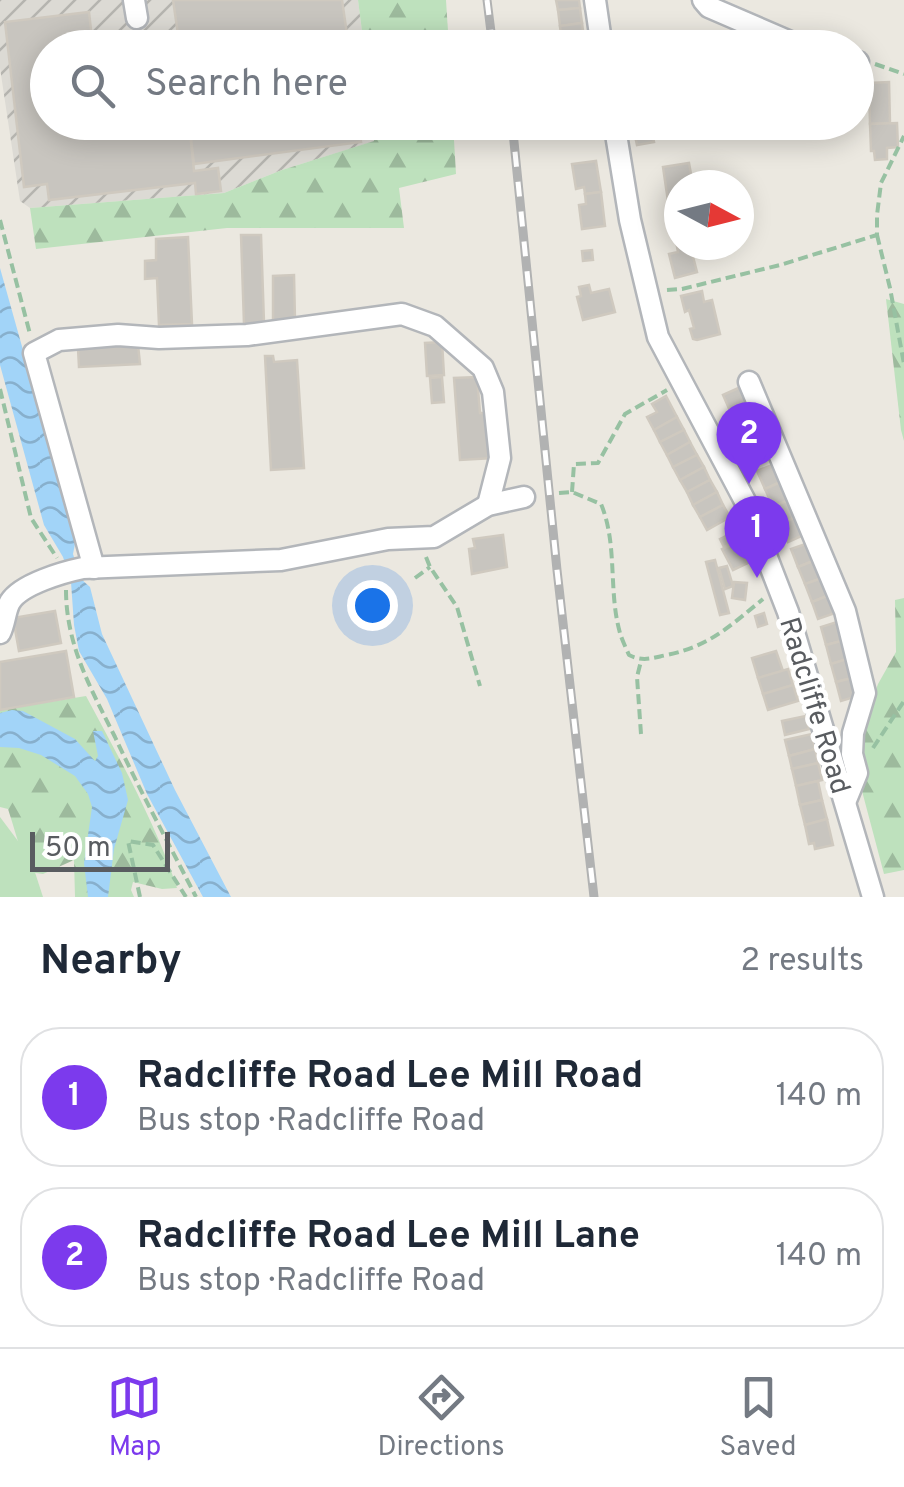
<!DOCTYPE html>
<meta charset="utf-8">
<style>
:root{--surface:#fff;--page:#f6f6f7;--text:#1f2937;--muted:#747a83;--line:#e0e1e3;--accent:#7c3aed}
body{margin:0;font-family:Overpass,sans-serif;background:var(--page);color:var(--text)}
.compass{position:absolute;left:664px;top:170px;width:90px;height:90px;border-radius:50%;background:var(--surface);box-shadow:0 5px 25px #0003;rotate:97deg}
.scale{position:absolute;left:30px;bottom:25px;width:140px;box-sizing:border-box;padding-left:10px;border:5px solid #595c60;border-top:0;font-size:28px;line-height:35px;white-space:nowrap;color:#595c60;-webkit-text-stroke:8px #fff;paint-order:stroke}
.you{position:absolute;left:372px;top:605px;width:35px;height:35px;margin:-25px;border:8px solid #fff;border-radius:50%;background:#1a73e8;box-shadow:0 0 0 15px #1a73e833}
.badge{display:grid;place-items:center;width:65px;height:65px;border-radius:50%;background:var(--accent);color:#fff;font-size:32px;font-weight:700}
.pin{position:absolute;translate:-50% -82px;filter:drop-shadow(0 2px 5px #0008)}
.pin::after{content:'';position:absolute;top:52px;width:35px;height:30px;background:inherit;clip-path:polygon(0 0,100% 0,50% 100%)}
.list{margin:0;padding:0;list-style:none}
h2{display:flex;justify-content:space-between;align-items:center;height:130px;margin:0;padding:0 40px;font-size:42px}
h2 small{font-size:32px;font-weight:400;color:var(--muted)}
.list li{display:grid;grid-template-columns:65px 1fr auto;gap:30px;align-items:center;box-sizing:border-box;height:140px;margin:0 20px 20px;padding:0 20px;border:2px solid var(--line);border-radius:40px}
.list b{display:block;font-size:38px;white-space:nowrap}
.list p{margin:0;font-size:32px;white-space:nowrap;color:var(--muted)}
.list em{font-size:32px;font-style:normal;color:var(--muted)}
.icon{flex:none;width:55px;height:55px;fill:none;stroke:currentColor;stroke-width:2;stroke-linecap:round;stroke-linejoin:round}
.map{position:relative;flex:none;width:904px;height:897px;overflow:hidden}
.search{position:absolute;background:var(--surface);box-shadow:0 5px 25px #0003;left:30px;right:30px;top:30px;height:110px;display:flex;align-items:center;gap:25px;box-sizing:border-box;padding:0 35px;border-radius:55px;color:var(--muted);font-size:38px}
.sheet{height:450px;background:var(--surface)}
nav{display:flex;justify-content:space-around;align-items:center;box-sizing:border-box;height:140px;border-top:2px solid var(--line);background:var(--surface);font-size:28px;color:var(--muted)}
nav a{display:grid;justify-items:center;gap:5px}
nav .on{color:var(--accent)}
.map>svg:first-child{display:block}
.industrial{fill:url(#industrial-furrows)}
.grass{fill:#bee1bd}
.forest{fill:url(#forest-firs)}
.water{fill:url(#water-waves)}
.building{fill:#c8c5bf;stroke:#cfc9bf;stroke-width:2.5}
.lines{fill:none;stroke-linecap:round;stroke-linejoin:round}
.minor-casing{stroke:#b3b6ba;stroke-width:25}
.path{stroke:#97c1a2;stroke-width:4;stroke-dasharray:10 5;stroke-linecap:butt}
.minor{stroke:#fff;stroke-width:20}
.rail-casing{stroke:#b1b2b2;stroke-width:9}
.rail{stroke:#fff;stroke-width:5;stroke-dasharray:15;stroke-linecap:butt}
.labels{text-anchor:middle;stroke-width:9;stroke-linejoin:round;paint-order:stroke}
.street-label{font-size:28px;fill:#595c60;stroke:#fff}
</style>
<div class="map">
<svg width="904" height="897" viewBox="0 0 904 897">
<defs>
<pattern id="industrial-furrows" width="10" height="10" patternUnits="userSpaceOnUse" patternTransform="scale(2.5)"><rect width="10" height="10" fill="#dcdad4"/><path d="M-1 1l2-2M0 10L10 0M9 11l2-2" fill="none" stroke="#b5b4af"/></pattern>
<pattern id="forest-firs" width="22" height="20" patternUnits="userSpaceOnUse" patternTransform="scale(2.5)"><rect width="22" height="20" fill="#bee1bd"/><path d="M5 1l3.5 6h-7zM16 11l3.5 6h-7z" fill="#9dba9d"/></pattern>
<pattern id="water-waves" width="16" height="10" patternUnits="userSpaceOnUse" patternTransform="scale(2.5)"><rect width="16" height="10" fill="#a2d4f8"/><path d="M0 5q4-4 8 0t8 0" fill="none" stroke="#87afcc"/></pattern>
</defs>
<rect width="100%" height="100%" fill="#ebe8e0"/>
<!-- industrial -->
<polygon class="industrial" points="0,0 358,0 364,47 48,48 48,122 373,123 375,141 282,170 224,193 30,208 20,201 0,68"/>
<!-- grass -->
<polygon class="grass" points="0,817 30,857 43,897 0,897"/>
<!-- forest -->
<g class="forest">
<polygon points="358,0 446,0 449,47 364,47"/>
<polygon points="373,123 453,123 456,174 399,188 404,228 227,228 36,249 30,208 224,193 282,170 374,141"/>
<polygon points="886,299 904,304 904,441 901,430"/>
<polygon points="904,598 904,870 884,874 862,791 860,732 878,684 896,652 895,600"/>
<path d="M86,696C119,758 155,821 177,888L162,889L133,882L131,890L134,897H75L74,860L43,874L29,872C20,851 15,830 8,809L0,807V710Z"/>
</g>
<!-- water -->
<g class="water">
<polygon points="0,268 76,539 73,554 81,579 90,587 102,634 175,790 231,897 203,897 147,794 107,699 79,651 74,625 71,582 63,557 44,525 0,365"/>
<polygon points="12,710 23,711 75,739 95,761 98,756 93,731 102,731 122,773 128,800 114,849 108,897 88,897 84,863 92,807 88,794 75,776 41,755 19,748 0,747 0,713"/>
</g>
<!-- building -->
<g class="building">
<polygon points="173,0 342,0 349,48 180,48"/>
<polygon points="556,0 579,0 580,8 558,10"/>
<polygon points="580,8 582,23 560,26 558,10"/>
<polygon points="89,12 93,48 48,48 48,122 189,122 194,171 218,168 221,191 196,194 195,183 49,200 47,184 24,187 5,22"/>
<polygon points="582,23 584,39 562,42 560,26"/>
<polygon points="179,39 180,48 108,48"/>
<polygon points="584,39 585,48 562,48 562,42"/>
<polygon points="889,82 890,123 870,124 869,83"/>
<polygon points="189,122 358,122 361,142 194,164"/>
<polygon points="571,122 593,122 595,135 573,137"/>
<polygon points="897,123 898,147 887,148 887,159 875,160 874,151 871,151 870,124"/>
<polygon points="652,133 654,142 637,145 635,136"/>
<polygon points="596,161 601,192 585,194 584,187 576,189 572,164"/>
<polygon points="689,163 693,185 679,185 679,206 669,208 663,167"/>
<polygon points="601,192 605,226 582,229 579,205 586,204 585,194"/>
<polygon points="241,235 261,235 264,323 244,324"/>
<polygon points="188,237 192,324 159,325 157,278 145,279 145,261 156,260 156,239"/>
<polygon points="679,240 679,245 690,245 697,272 675,278 669,254 678,252 676,241"/>
<polygon points="592,250 593,260 583,261 582,251"/>
<polygon points="294,275 295,321 273,321 273,276"/>
<polygon points="589,285 591,293 609,289 615,312 583,320 577,297 581,296 579,287"/>
<polygon points="702,291 704,302 712,300 720,334 697,340 693,339 690,329 694,328 689,310 685,312 681,296"/>
<polygon points="442,342 444,375 427,376 425,343"/>
<polygon points="138,345 140,364 79,367 78,348"/>
<polygon points="265,356 273,356 274,362 297,360 304,468 271,470"/>
<polygon points="442,377 444,402 432,403 430,378"/>
<polygon points="477,377 480,413 490,413 493,458 460,460 454,378"/>
<polygon points="743,386 751,403 731,413 723,395"/>
<polygon points="666,396 677,417 654,430 647,417 657,412 652,404"/>
<polygon points="751,403 759,421 739,430 731,413"/>
<polygon points="677,417 684,430 660,442 654,430"/>
<polygon points="759,421 767,439 747,448 739,430"/>
<polygon points="684,430 690,442 667,455 660,442"/>
<polygon points="767,439 775,456 754,465 747,448"/>
<polygon points="690,442 697,455 673,467 667,455"/>
<polygon points="697,455 704,467 680,480 673,467"/>
<polygon points="777,463 785,480 765,489 757,471"/>
<polygon points="704,467 710,480 687,492 680,480"/>
<polygon points="710,480 717,492 693,505 687,492"/>
<polygon points="785,480 793,498 773,507 765,489"/>
<polygon points="717,492 723,505 700,517 693,505"/>
<polygon points="793,498 800,515 781,524 773,507"/>
<polygon points="723,505 730,517 707,530 700,517"/>
<polygon points="800,515 808,533 788,542 781,524"/>
<polygon points="734,532 738,540 724,547 720,539"/>
<polygon points="503,535 507,567 472,574 469,549 475,548 473,539"/>
<polygon points="737,542 748,563 733,570 722,549"/>
<polygon points="811,542 818,559 798,567 791,549"/>
<polygon points="818,559 825,577 805,584 798,567"/>
<polygon points="715,560 729,613 720,615 706,562"/>
<polygon points="727,566 733,586 725,589 719,568"/>
<polygon points="825,577 832,594 812,602 805,584"/>
<polygon points="734,582 747,583 745,600 732,598"/>
<polygon points="832,594 838,612 818,619 812,602"/>
<polygon points="55,611 61,643 19,651 13,618"/>
<polygon points="764,613 767,624 758,627 755,616"/>
<polygon points="840,621 845,640 826,645 821,627"/>
<polygon points="845,640 850,658 831,664 826,645"/>
<polygon points="66,651 74,697 0,710 0,662"/>
<polygon points="776,651 783,671 758,678 752,658"/>
<polygon points="850,658 856,677 836,682 831,664"/>
<polygon points="788,669 793,685 763,694 758,678"/>
<polygon points="856,677 861,695 841,701 836,682"/>
<polygon points="793,685 798,701 768,710 763,694"/>
<polygon points="806,716 809,729 785,735 782,721"/>
<polygon points="812,734 815,749 789,756 785,740"/>
<polygon points="815,749 818,763 792,769 789,756"/>
<polygon points="818,763 822,780 796,786 792,769"/>
<polygon points="818,781 822,800 800,805 796,786"/>
<polygon points="822,800 827,819 805,825 800,805"/>
<polygon points="827,819 833,845 815,849 814,843 809,844 805,825"/>
</g>
<g class="lines">
<!-- minor casing -->
<g class="minor-casing">
<g id="minor">
<polyline points="134,0 137,18"/>
<polyline points="595,0 602,48"/>
<polyline points="703,0 709,7 804,48"/>
<polyline points="856,62 858,62"/>
<polyline points="614,122 630,220 658,337 745,501 788,612 873,897"/>
<polyline points="749,382 845,611 865,693 853,733 852,754 857,773 846,800"/>
<polyline points="94,568 34,353 59,340 118,335 159,338 247,335 402,314 435,326 483,368 493,392 500,458 488,505"/>
<path d="M0,633C5,623 5,611 10,602C21,584 64,572 83,568L281,560L388,539L434,537L488,505L524,497"/>
</g>
</g>
<!-- path -->
<g class="path">
<polyline points="875,64 904,74"/>
<polyline points="858,118 858,79"/>
<polyline points="0,220 30,334"/>
<polyline points="877,235 890,288 904,364"/>
<polyline points="667,290 682,289 780,265 877,235 877,215 881,183 904,136"/>
<polyline points="0,389 31,518 57,558"/>
<polyline points="572,492 574,464 598,463 625,414 667,390"/>
<path d="M559,493L572,492L601,504C618,545 608,591 620,633C622,640 626,648 629,655C643,662 652,658 667,655C710,646 730,626 763,599"/>
<polyline points="426,557 430,567 457,607 480,686"/>
<polyline points="415,578 430,567"/>
<path d="M66,590C66,645 91,689 115,737C140,791 169,844 196,897"/>
<polyline points="641,734 637,677 641,661"/>
<polyline points="873,748 904,701"/>
<polyline points="140,897 128,841 153,845 186,897"/>
</g>
<!-- minor -->
<use href="#minor" class="minor"/>
<!-- rail casing -->
<g class="rail-casing">
<g id="rail">
<polyline points="487,0 493,48"/>
<polyline points="512,122 557,570 594,897"/>
</g>
</g>
<!-- rail -->
<use href="#rail" class="rail"/>
</g>
<g class="labels">
<!-- street labels -->
<g class="street-label">
<text transform="translate(816 705) rotate(73)" y="10">Radcliffe Road</text>
</g>
</g>
</svg>
<svg class="compass" viewBox="-18 -18 36 36"><path d="M0-13l5 13h-10z" fill="#e53935"/><path d="M0 13l5-13h-10z" fill="#747a83"/></svg>
<div class="scale">50 m</div>
<div class="you"></div>
<div class="pin badge" style="left:757px;top:578px">1</div>
<div class="pin badge" style="left:749px;top:484px">2</div>
<div class="search"><svg class="icon" aria-label="search" viewBox="0 0 24 24"><circle cx="10" cy="10" r="6"/><path d="M15 15l6 6"/></svg>Search here</div>
</div>
<section class="sheet">
<h2>Nearby<small>2 results</small></h2>
<ul class="list">
<li><span class="badge">1</span><div><b>Radcliffe Road Lee Mill Road</b><p>Bus stop · Radcliffe Road</p></div><em>140 m</em></li>
<li><span class="badge">2</span><div><b>Radcliffe Road Lee Mill Lane</b><p>Bus stop · Radcliffe Road</p></div><em>140 m</em></li>
</ul>
</section>
<nav>
<a class="on"><svg class="icon" aria-label="map" viewBox="0 0 24 24"><path d="M3 6l6-2 6 2 6-2v14l-6 2-6-2-6 2zM9 4v14M15 6v14"/></svg>Map</a>
<a><svg class="icon" aria-label="directions" viewBox="0 0 24 24"><path d="M12 3l9 9-9 9-9-9zM9 14v-3h6M13 9l2 2-2 2"/></svg>Directions</a>
<a><svg class="icon" aria-label="saved" viewBox="0 0 24 24"><path d="M7 4h10v16l-5-4-5 4z"/></svg>Saved</a>
</nav>
